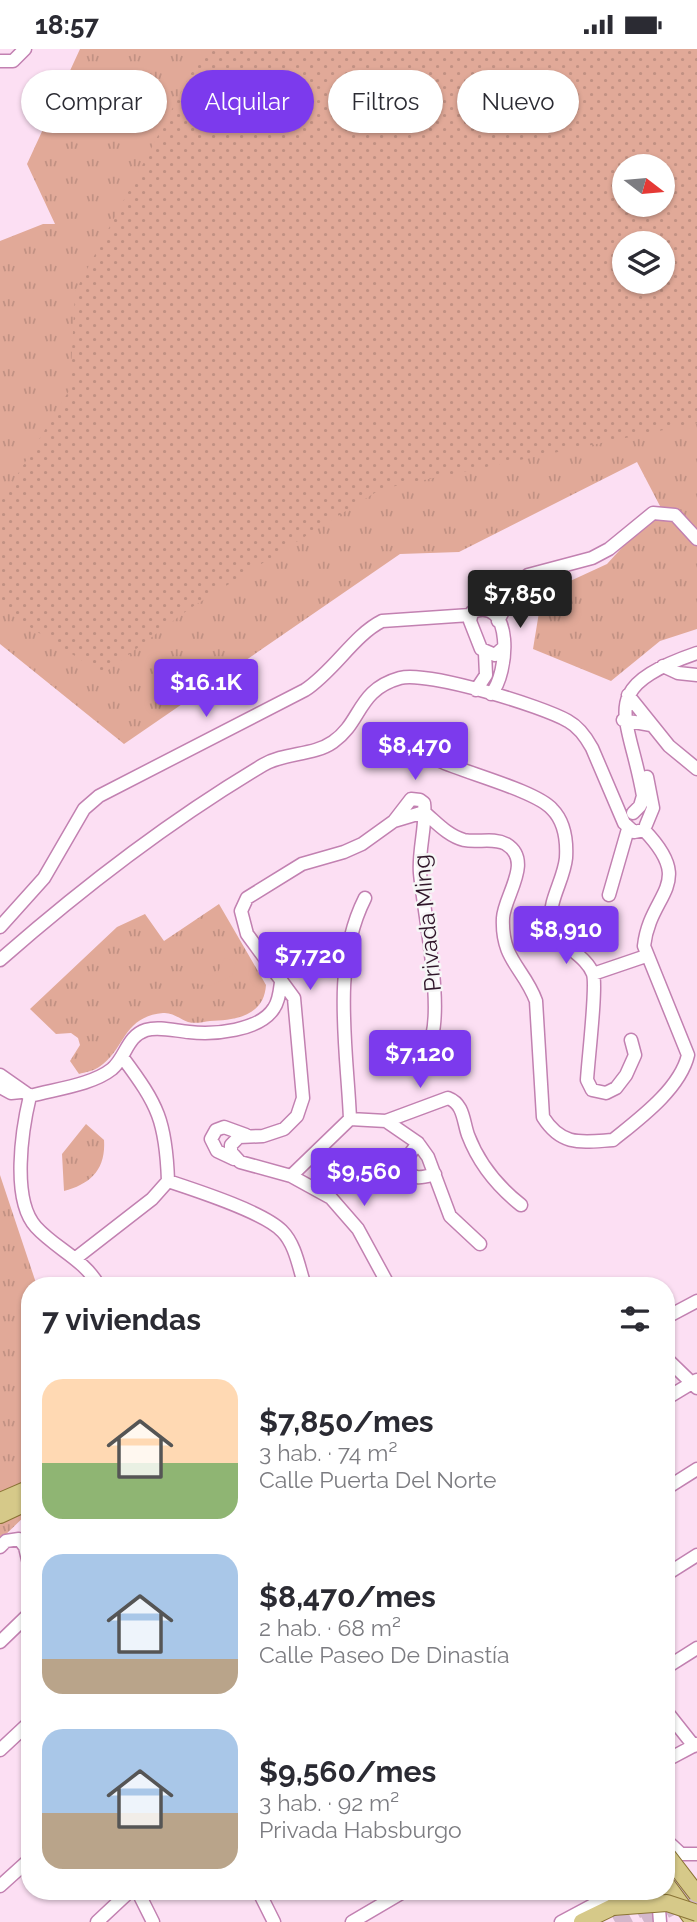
<!DOCTYPE html>
<html lang="es">
<meta charset="utf-8">
<style>
body{margin:0;font-family:Raleway,sans-serif;background:#f2f2f3;color:#2b2b33;height:100vh;display:flex;flex-direction:column;font-size:26px;white-space:nowrap}
*{box-sizing:border-box;margin:0}
p{font-size:23px;color:#7c7c81}
.icon{flex:none;width:38px;height:38px;fill:none;stroke:currentColor;stroke-width:2;stroke-linecap:round;stroke-linejoin:round}
.map{position:relative;flex:1;overflow:hidden}
.drawer{position:absolute;left:21px;top:1228px;width:654px;height:623px;display:flex;flex-direction:column;background:#fff;border-radius:28px;box-shadow:0 2px 5px #0004}
.drawer>*{flex:none}
.top-card{position:absolute;left:21px;top:21px;width:656px;height:63px;display:flex;gap:14px}
.needle{width:46px;rotate:106deg}
.controls{position:absolute;left:612px;top:105px;display:grid;gap:14px}
.controls a{display:grid;place-items:center;width:63px;height:63px;border-radius:50%;background:#fff;box-shadow:0 2px 5px #0004;font-size:35px}
.price{position:absolute;translate:-50% -60px;padding:0 16px;border-radius:7px;background:#7c3aed;color:#fff;font-size:23px;line-height:46px;filter:drop-shadow(0 2px 4px #0008)}
.price::after{content:'';position:absolute;left:50%;top:42px;width:21px;height:16px;margin-left:-10px;background:inherit;clip-path:polygon(0 0,100% 0,50% 100%)}
.price.on{background:#222;color:#fff}
ul{padding:0;list-style:none}
li{display:flex;align-items:center;gap:21px;height:175px;padding:0 21px}
li span{display:grid;place-items:center;flex:none;width:196px;height:140px;border-radius:21px;color:#555}
li>.icon{margin-inline-start:auto}
span .icon{width:84px;height:84px;fill:#fffc;stroke-width:1}
li b{font-size:30px}
h2{display:flex;justify-content:space-between;align-items:center;height:84px;padding:0 21px;font-size:30px}
.pill{padding:0 24px;border-radius:32px;background:#fff;box-shadow:0 2px 5px #0004;font-size:24px;line-height:63px}
.pill.on{background:#7c3aed;color:#fff}
.status{display:flex;justify-content:space-between;align-items:center;height:49px;padding:0 35px;background:#fff;direction:ltr}
.status svg{height:19px;fill:currentColor}
.map>svg:first-child{display:block}
.grass{fill:url(#grass-tufts);fill-rule:evenodd}
.park{fill:url(#park-dots);fill-rule:evenodd}
.garden{fill:#e1a998}
.lines{fill:none;stroke-linecap:round;stroke-linejoin:round}
.major-tunnel{stroke:#d3b7cb;stroke-width:16;stroke-dasharray:16 8;stroke-linecap:butt}
.minor-casing{stroke:#c281b1;stroke-width:15}
.major-casing{stroke:#8a7335;stroke-width:18}
.minor{stroke:#fff;stroke-width:12}
.major{stroke:#d6c989;stroke-width:16}
.major-bridge-casing{stroke:#8a7335;stroke-width:18;stroke-linecap:butt}
.major-bridge{stroke:#d6c989;stroke-width:16}
.labels{text-anchor:middle;stroke-width:5;stroke-linejoin:round;paint-order:stroke}
.street-label{font-size:23px;fill:#30162a;stroke:#f6f6f6}
</style>
<div class="status"><b>18:57</b><svg viewBox="0 0 49 12"><path d="M0 12V9h3v3zM5 12V6h3v6zM10 12V3h3v9zM15 12V0h3v12zM26 1h20v11H26zM47 4h2v5h-2z"/></svg></div>
<div class="map">
<svg width="697" height="1873" viewBox="0 0 697 1873">
<defs>
<pattern id="grass-tufts" width="24" height="20" patternUnits="userSpaceOnUse" patternTransform="scale(1.75)"><rect width="24" height="20" fill="#e1a998"/><path d="M3 7l-1-3M5 7V3M7 7l1-3M15 17l-1-3M17 17v-4M19 17l1-3" fill="none" stroke="#c19183"/></pattern>
<pattern id="park-dots" width="8" height="8" patternUnits="userSpaceOnUse" patternTransform="scale(1.75)"><rect width="8" height="8" fill="#e1a998"/><path d="M2 2h.1M6 6h.1" fill="none" stroke="#c19183" stroke-width="1.8" stroke-linecap="round"/></pattern>
</defs>
<rect width="100%" height="100%" fill="#fcdff3"/>
<!-- grass -->
<path class="grass" d="M 80,0 L 697,0 L 697,580 L 660,592 L 611,632 L 533,600 L 542,545 L 607,515 L 660,457 L 637,413 L 459,503 L 400,505 L 124,695 L 0,595 L 0,192 L 43,175 L 55,175 L 27,115 ZM 625,117 L 663,117 L 663,156 L 625,156 ZM 625,194 L 663,194 L 663,233 L 625,233 Z
M 219,855 L 266,936 C 264,967 236,971 210,972 C 203,973 195,975 188,973 C 180,970 172,963 163,964 C 122,968 126,1000 99,1018 C 94,1022 85,1023 79,1025 L 70,1012 L 80,996 L 78,989 L 71,984 L 56,985 L 30,960 L 117,878 L 145,865 L 164,892 Z
M 86,1075 L 104,1091 C 106,1121 90,1135 64,1142 L 62,1105 Z
M 0,1126 L 37,1237 L 30,1237 L 30,1462 L 0,1491 Z"/>
<!-- park -->
<path class="park" d="M 214,0 L 697,0 L 697,374 L 381,440 L 189,560 L 103,625 L 0,559 L 0,454 L 70,340 L 75,243 L 197,13 ZM 625,117 L 663,117 L 663,156 L 625,156 ZM 625,194 L 663,194 L 663,233 L 625,233 Z"/>
<!-- garden -->
<path class="garden" d="M 225,909 L 236,912 L 232,927 L 210,937 L 194,934 L 191,928 L 196,922 L 216,927 Z"/>
<g class="lines">
<!-- major-tunnel -->
<path class="major-tunnel" d="M 615,1873 L 697,1830
M 644,1873 L 697,1845"/>
<defs>
<path id="minor" d="M 0,12 L 13,12 L 25,0
M 498,572 L 517,535 L 528,526 L 592,509 L 609,500 L 653,464 L 675,466 L 697,490
M 663,617 L 678,624 L 697,626
M 476,641 L 486,626 L 485,604
M 491,645 C 509,625 514,546 472,563 L 470,572 L 481,600 L 495,606 L 504,598
M 628,646 L 669,697 L 697,720
M 623,671 L 651,676
M 440,712 C 466,724 536,742 552,760 C 565,773 567,792 566,809 C 564,830 549,851 551,871 C 553,896 585,903 593,925 C 597,938 588,1012 587,1031 L 592,1041 L 606,1044 L 616,1039 L 626,1026 L 635,1006 L 631,991
M 424,763 C 436,773 448,787 464,791 C 478,794 493,788 506,795 C 534,812 504,847 503,869 C 501,911 524,919 536,952 L 543,1068 C 562,1098 582,1093 613,1091 C 639,1070 680,1040 688,1006 L 644,897 C 650,843 697,836 644,781
M 633,764 L 640,757 L 643,747 C 629,664 593,640 697,604
M 394,772 L 411,750 L 420,751 L 424,754 C 427,774 418,802 420,824 C 423,860 447,971 427,999 C 421,1006 413,1008 404,1011
M 646,776 L 653,759 L 647,728
M 609,846 L 628,780
M 0,878 L 44,829 L 84,760 L 99,747 L 305,641 C 334,622 354,586 382,572 L 470,566
M 0,911 C 82,839 169,772 263,716 C 285,703 313,707 333,693 C 362,673 357,641 400,629 C 428,622 542,657 568,672 C 579,678 586,688 592,699 L 624,774 L 634,783 L 644,781
M 593,925 L 646,907
M 123,1009 C 158,1056 166,1072 168,1132
M 0,1026 L 30,1047 C 55,1040 92,1036 112,1020 C 126,1008 127,987 146,981 C 159,977 176,982 189,983 C 213,986 260,982 274,959 C 279,952 280,941 281,933
M 0,1038 L 11,1044 L 21,1043
M 30,1047 C 22,1080 11,1151 36,1178 C 56,1200 84,1210 99,1237
M 350,1070 C 347,998 331,916 365,849
M 386,1072 L 418,1094 L 428,1108 L 450,1167 L 480,1195
M 418,1094 L 407,1109 L 406,1121 C 414,1132 424,1128 435,1125
M 234,1110 L 217,1102 L 211,1090 L 216,1081 L 224,1078 L 246,1086
M 291,1127 L 350,1070 L 386,1072 L 448,1049 C 464,1055 463,1072 468,1086 C 479,1115 497,1137 521,1156
M 168,1132 C 195,1141 264,1163 282,1182 C 296,1196 299,1220 305,1237
M 76,1209 L 152,1150 L 168,1132
M 389,1237 L 358,1180 L 331,1149 L 291,1127 L 240,1113 L 231,1103 L 231,1096 L 239,1088 L 263,1087 L 284,1080 L 297,1067 L 303,1049 L 294,949 L 247,885 L 241,862 L 247,849 L 302,815 L 344,803 L 362,795 L 394,772 L 424,763
M 667,1268 L 697,1252
M 667,1310 L 697,1339
M 667,1349 L 697,1331
M 667,1439 L 697,1420
M 0,1498 L 6,1492 L 19,1490 L 25,1498 L 30,1519
M 667,1525 L 697,1506
M 0,1593 L 30,1564
M 667,1618 L 697,1599
M 667,1663 L 694,1697
M 0,1701 L 30,1673
M 667,1711 L 697,1695
M 667,1792 L 681,1805 L 697,1805
M 0,1837 L 30,1810
M 138,1843 L 153,1873
M 259,1843 L 274,1873
M 601,1851 C 624,1846 641,1841 659,1860 L 660,1873
M 97,1873 L 129,1843
M 352,1873 L 403,1843
M 561,1873 L 606,1849"/>
<path id="major" d="M 0,1452 L 30,1439
M 0,1466 L 30,1452
M 667,1836 L 694,1873
M 582,1873 L 613,1858"/>
</defs>
<!-- minor casing -->
<use href="#minor" class="minor-casing"/>
<!-- major casing -->
<use href="#major" class="major-casing"/>
<!-- minor -->
<use href="#minor" class="minor"/>
<!-- major -->
<use href="#major" class="major"/>
<defs>
<path id="major-bridge" d="M 667,1806 L 697,1845
M 613,1858 L 667,1854 L 697,1864"/>
</defs>
<!-- major-bridge casing -->
<use href="#major-bridge" class="major-bridge-casing"/>
<!-- major-bridge -->
<use href="#major-bridge" class="major-bridge"/>
</g>
<g class="labels">
<!-- street labels -->
<g class="street-label">
<text transform="translate(427 874) rotate(-95)" y="8">Privada Ming</text>
</g>
</g>
</svg>
<div class="controls">
<a><svg class="needle" viewBox="-14 -14 28 28"><path d="M0-13l5 13h-10z" fill="#e53935"/><path d="M0 13l5-13h-10z" fill="#7c7c81"/></svg></a>
<a><svg class="icon" aria-label="layers" viewBox="0 0 24 24"><path d="M12 4l9 5-9 5-9-5zM3 14l9 5 9-5"/></svg></a>
</div>
<b class="price on" style="left:520px;top:581px">$7,850</b>
<b class="price" style="left:206px;top:670px">$16.1K</b>
<b class="price" style="left:415px;top:733px">$8,470</b>
<b class="price" style="left:566px;top:917px">$8,910</b>
<b class="price" style="left:310px;top:943px">$7,720</b>
<b class="price" style="left:420px;top:1041px">$7,120</b>
<b class="price" style="left:364px;top:1159px">$9,560</b>
<div class="top-card">
<a class="pill">Comprar</a>
<a class="pill on">Alquilar</a>
<a class="pill">Filtros</a>
<a class="pill">Nuevo</a>
</div>
<section class="drawer">
<h2>7 viviendas<svg class="icon" aria-label="filters" viewBox="0 0 24 24"><path d="M4 7h16M4 17h16"/><circle cx="9" cy="7" r="2"/><circle cx="15" cy="17" r="2"/></svg></h2>
<ul>
<li><span style="background:linear-gradient(#ffd9b3 60%,#8fb573 0)"><svg class="icon" aria-label="home" viewBox="0 0 24 24"><path d="M3 11l9-7 9 7M6 9v11h12V9"/></svg></span><div><b>$7,850/mes</b><p>3 hab. · 74 m²</p><p>Calle Puerta Del Norte</p></div></li>
<li><span style="background:linear-gradient(#a9c7e8 75%,#b9a48a 0)"><svg class="icon" aria-label="home" viewBox="0 0 24 24"><path d="M3 11l9-7 9 7M6 9v11h12V9"/></svg></span><div><b>$8,470/mes</b><p>2 hab. · 68 m²</p><p>Calle Paseo De Dinastía</p></div></li>
<li><span style="background:linear-gradient(#a9c7e8 60%,#b9a48a 0)"><svg class="icon" aria-label="home" viewBox="0 0 24 24"><path d="M3 11l9-7 9 7M6 9v11h12V9"/></svg></span><div><b>$9,560/mes</b><p>3 hab. · 92 m²</p><p>Privada Habsburgo</p></div></li>
</ul>
</section>
</div>
